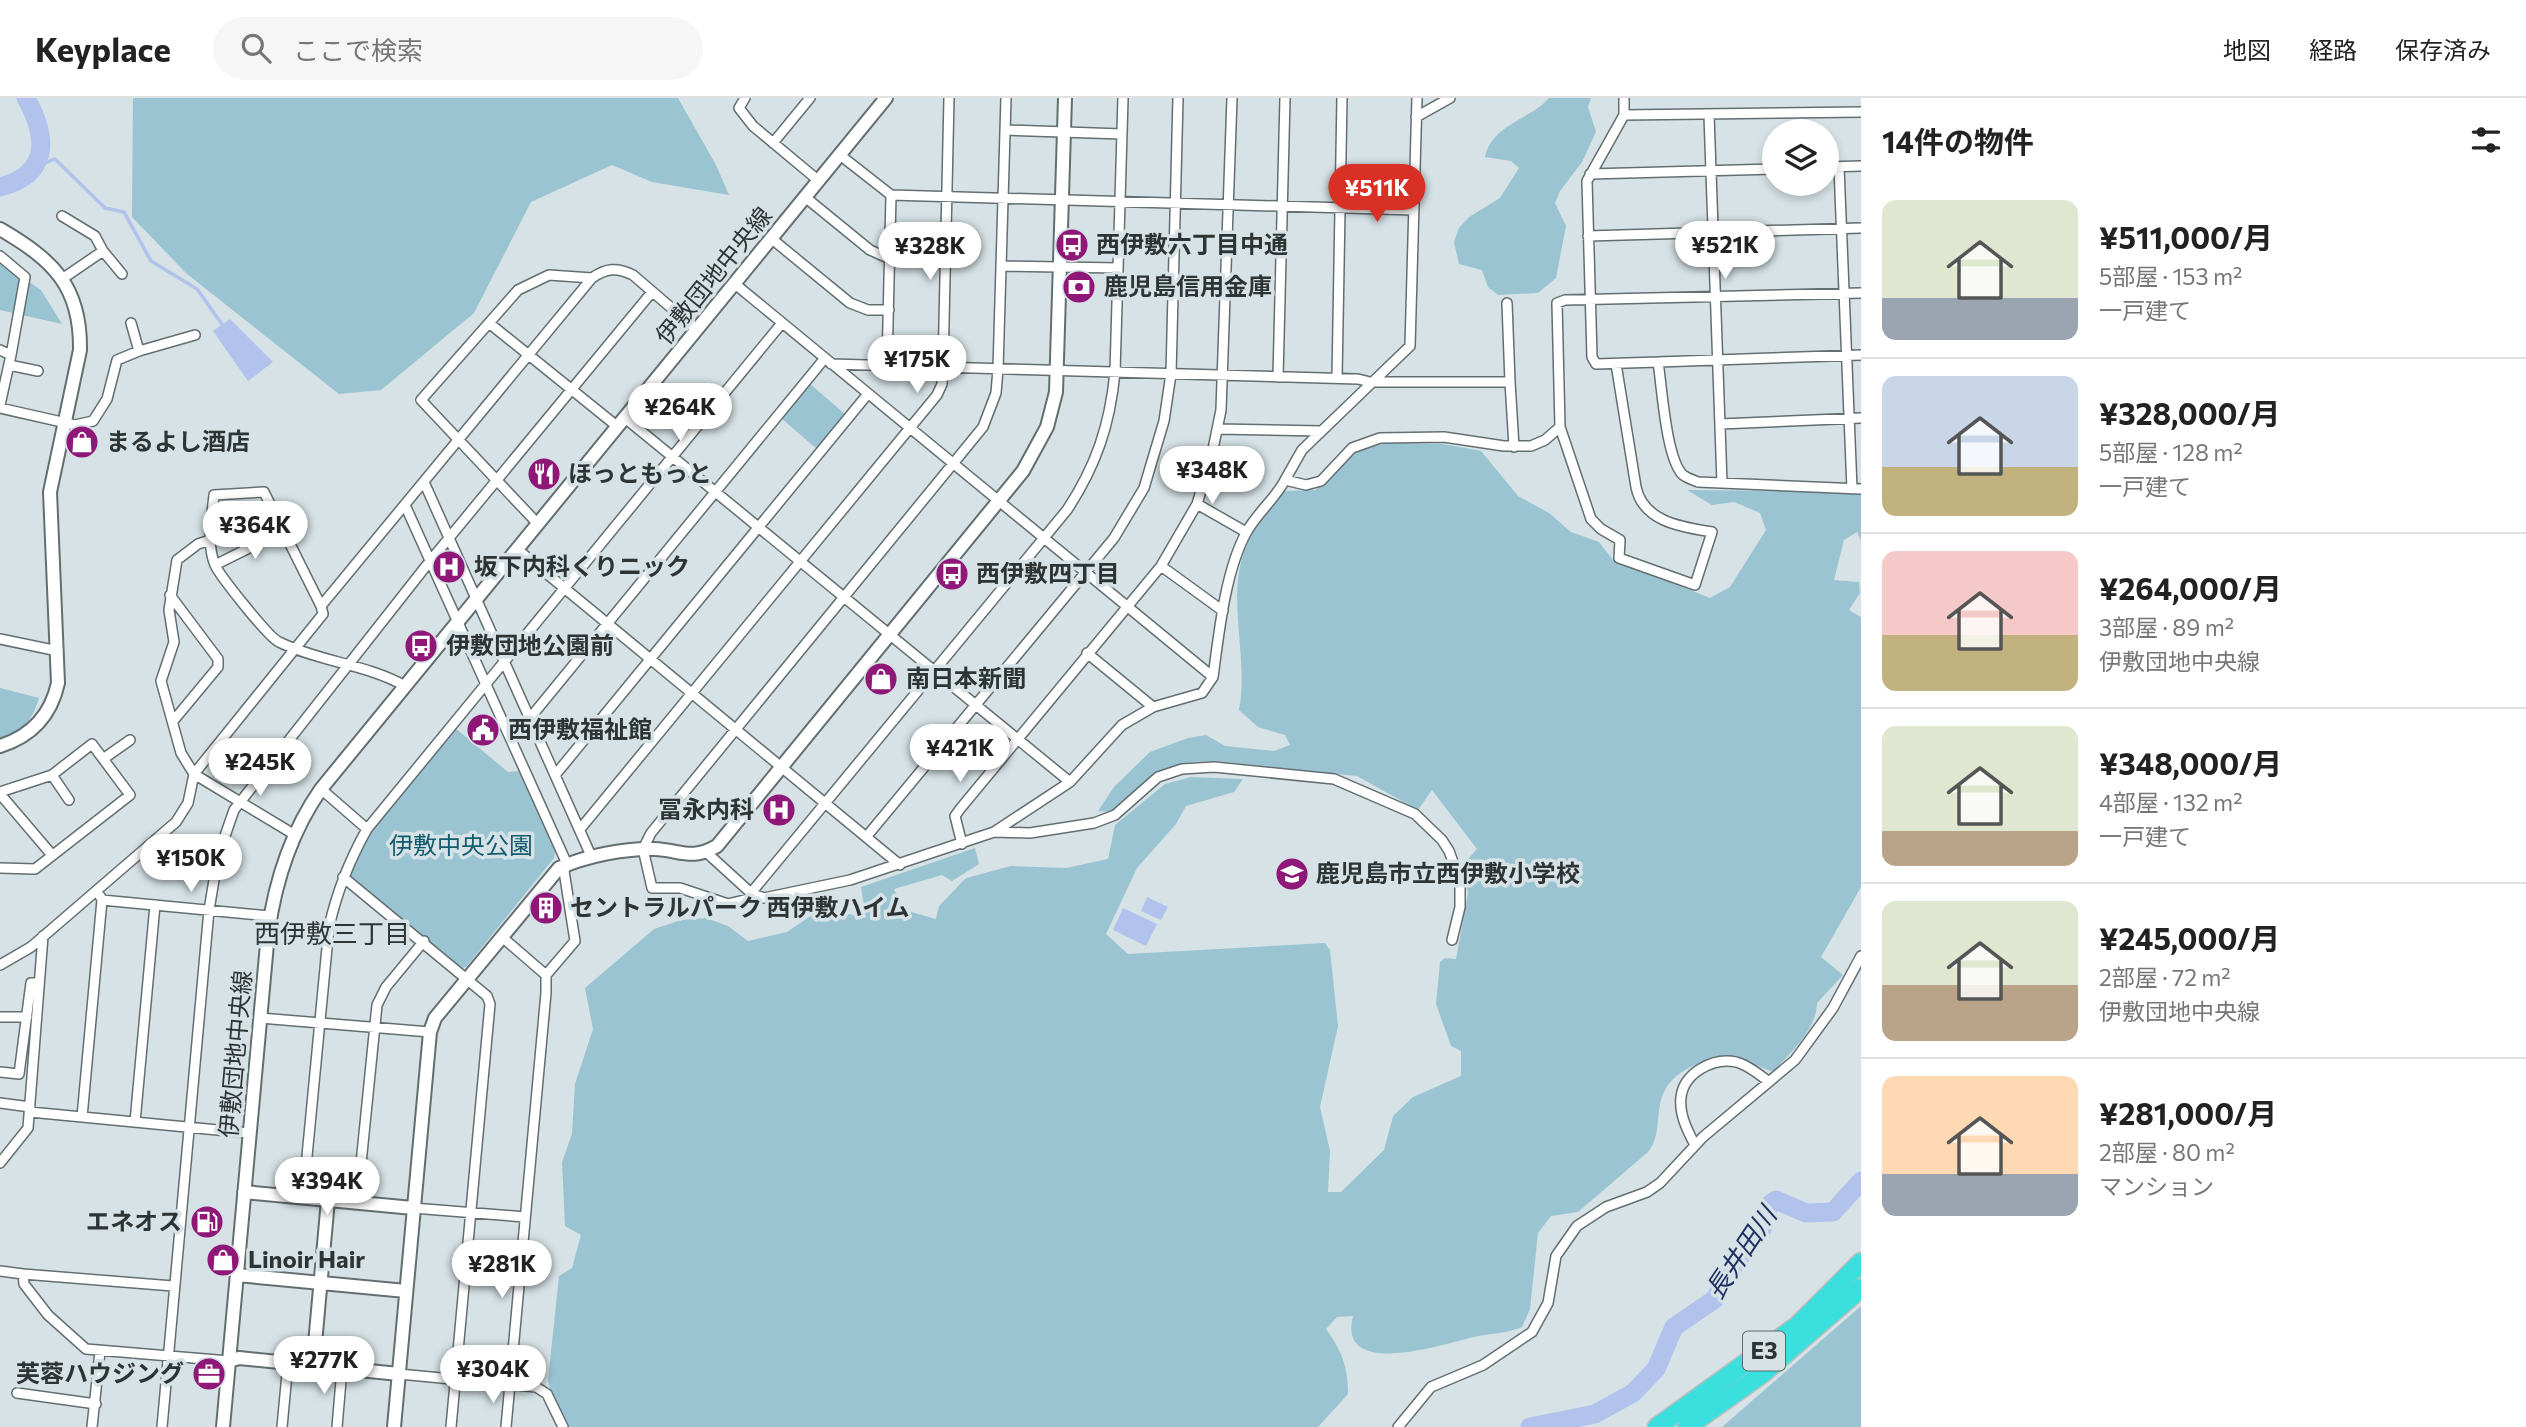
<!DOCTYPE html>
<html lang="ja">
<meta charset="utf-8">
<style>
body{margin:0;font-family:Commissioner,"Noto Sans JP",sans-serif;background:#f6f6f6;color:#222;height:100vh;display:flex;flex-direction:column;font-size:26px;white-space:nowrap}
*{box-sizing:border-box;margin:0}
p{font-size:23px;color:#767676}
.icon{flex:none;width:38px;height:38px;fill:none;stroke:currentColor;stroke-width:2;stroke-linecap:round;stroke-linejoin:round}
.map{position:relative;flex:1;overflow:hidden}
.details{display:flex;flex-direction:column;background:#fff;width:665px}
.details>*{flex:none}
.tools{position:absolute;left:1762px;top:21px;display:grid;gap:14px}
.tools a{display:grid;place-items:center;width:77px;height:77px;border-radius:50%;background:#fff;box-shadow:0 4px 10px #0003;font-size:35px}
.price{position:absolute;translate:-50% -60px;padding:0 16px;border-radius:24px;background:#fff;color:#222;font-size:23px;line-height:46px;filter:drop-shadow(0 2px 4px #0008)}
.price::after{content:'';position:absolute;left:50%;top:42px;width:21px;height:16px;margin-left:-10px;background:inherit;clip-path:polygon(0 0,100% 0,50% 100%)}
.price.on{background:#d93025;color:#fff}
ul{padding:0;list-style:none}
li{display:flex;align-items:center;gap:21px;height:175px;padding:0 21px}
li+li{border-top:2px solid #e0e0e0}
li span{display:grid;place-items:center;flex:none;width:196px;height:140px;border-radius:14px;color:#555}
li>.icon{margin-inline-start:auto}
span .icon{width:84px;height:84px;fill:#fffc;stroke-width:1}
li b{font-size:30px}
h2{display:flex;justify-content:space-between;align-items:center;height:84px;padding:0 21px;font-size:30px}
header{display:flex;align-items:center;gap:42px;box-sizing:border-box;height:98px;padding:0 35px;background:#fff;border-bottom:2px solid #e0e0e0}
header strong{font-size:33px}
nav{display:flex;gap:38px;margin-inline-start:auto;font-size:24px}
.search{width:490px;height:63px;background:#f6f6f6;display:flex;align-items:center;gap:18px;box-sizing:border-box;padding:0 24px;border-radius:38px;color:#767676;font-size:26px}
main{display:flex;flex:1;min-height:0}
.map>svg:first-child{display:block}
.green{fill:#9ac4d1}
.water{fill:#b1c3ed}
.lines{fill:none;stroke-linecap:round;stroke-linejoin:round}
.stream{stroke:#b1c3ed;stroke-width:3.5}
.river{stroke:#b1c3ed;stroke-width:19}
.minor-casing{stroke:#636e71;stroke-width:12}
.tertiary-casing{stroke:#636e71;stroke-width:16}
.motorway-casing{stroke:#bcbebe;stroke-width:21}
.minor{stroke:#fff;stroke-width:9}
.tertiary{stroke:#fff;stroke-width:12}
.motorway{stroke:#3bdfdd;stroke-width:18}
.labels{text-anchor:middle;stroke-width:7;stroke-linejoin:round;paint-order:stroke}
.shield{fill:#d6e2e6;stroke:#606869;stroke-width:2}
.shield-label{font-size:23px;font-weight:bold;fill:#2e3334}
.poi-label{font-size:24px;font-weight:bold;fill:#2e3334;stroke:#d6e2e6;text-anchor:start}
.street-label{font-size:24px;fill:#2e3334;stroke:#d6e2e6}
.park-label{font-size:24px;fill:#115c6e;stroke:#d6e2e6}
.neighbourhood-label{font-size:26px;fill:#2e3334;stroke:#d6e2e6}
.water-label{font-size:26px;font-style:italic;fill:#1e3163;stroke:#d6e2e6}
</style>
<header>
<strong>Keyplace</strong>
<div class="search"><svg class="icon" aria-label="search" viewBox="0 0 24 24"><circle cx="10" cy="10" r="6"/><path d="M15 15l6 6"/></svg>ここで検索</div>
<nav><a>地図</a><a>経路</a><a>保存済み</a></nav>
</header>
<main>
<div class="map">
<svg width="1861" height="1329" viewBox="0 0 1861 1329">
<rect width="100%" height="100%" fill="#d6e2e6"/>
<!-- green -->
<path class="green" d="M 133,0 L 678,0 L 716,67 L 729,97 L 652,84 L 612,67 L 531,104 L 474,215 L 381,292 L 339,296 L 187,176 L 132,119 Z
M 1549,0 L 1591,0 L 1588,9 L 1596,34 L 1582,64 L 1560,93 L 1555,105 L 1566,128 L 1556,180 L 1538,195 L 1498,197 L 1488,189 L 1482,172 L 1459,166 L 1454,144 L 1459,130 L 1469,119 L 1500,100 L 1519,70 L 1511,63 L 1485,59 C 1492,26 1530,22 1549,0 Z
M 0,164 L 41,192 L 62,226 L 0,212 Z
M 809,285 L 846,317 L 817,351 L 781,320 Z
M 1389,345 L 1443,346 L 1481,353 L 1518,398 L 1549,415 L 1571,434 L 1599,444 L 1613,462 L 1710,500 L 1730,489 L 1766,432 L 1760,415 L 1734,404 L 1712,407 L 1687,392 L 1861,394 L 1861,443 L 1857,434 L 1844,442 L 1834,482 L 1859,484 L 1860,495 L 1849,512 L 1861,519 L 1861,789 L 1821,859 L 1843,877 L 1817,905 C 1817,931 1790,955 1773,974 C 1762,970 1749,962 1737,961 C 1713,957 1677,969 1665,992 C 1654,1012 1663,1035 1648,1054 L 1578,1114 L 1551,1118 L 1538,1135 L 1530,1211 L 1522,1229 C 1505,1236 1491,1235 1474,1239 C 1443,1246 1337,1282 1353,1218 L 1337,1219 L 1326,1231 C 1342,1253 1348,1269 1348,1296 L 1318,1329 L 568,1329 L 554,1308 L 548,1282 L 559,1178 L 572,1170 L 581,1137 L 565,1128 L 562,1064 L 572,1036 L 575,986 L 593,931 L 585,890 L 654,831 L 681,822 L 706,820 L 728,828 L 748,843 L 787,834 L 815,815 L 835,813 L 866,820 L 861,789 L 975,750 L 979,766 L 952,783 L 942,777 L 894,791 L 904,812 L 936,821 L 939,808 L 966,780 L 1011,768 L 1066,770 L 1108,761 L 1115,727 L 1165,686 L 1191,679 L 1243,681 L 1234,694 L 1186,708 L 1176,726 L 1137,770 L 1106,836 L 1128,856 L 1325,845 L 1330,852 L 1338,928 L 1320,1009 L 1330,1053 L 1328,1094 L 1341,1094 L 1384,1052 L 1393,1018 L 1413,999 L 1461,978 L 1461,953 L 1451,948 L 1436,906 L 1440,864 L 1445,860 L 1456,861 L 1468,795 L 1463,767 L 1477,751 L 1432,692 L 1418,712 L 1357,678 L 1216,663 L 1191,664 L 1155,674 L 1111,714 L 1098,713 L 1114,689 L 1150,654 L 1188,640 L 1206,637 L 1225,648 L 1274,653 L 1290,647 L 1285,637 L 1258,629 L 1239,612 C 1249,560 1226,501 1245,451 C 1253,429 1269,412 1283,393 L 1315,392 L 1330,382 L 1356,351 Z
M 0,590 L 39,600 C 32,623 23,633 0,642 Z
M 455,630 L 508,674 L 519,673 L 555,754 L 554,760 L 466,869 L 462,870 L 351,781 L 349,774 L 375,727 Z
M 1861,1208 L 1861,1329 L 1722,1329 Z"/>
<!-- water -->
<path class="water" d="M 230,221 L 273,264 L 248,283 L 213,233 Z
M 1147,799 L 1168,809 L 1161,822 L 1141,813 Z
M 1123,810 L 1157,826 L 1146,848 L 1113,832 Z"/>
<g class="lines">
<!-- stream -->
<path class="stream" d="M 35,69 L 55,61 L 105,110 L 124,114 L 151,163 L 197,191 L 224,229"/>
<!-- river -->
<path class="river" d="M 0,89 C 50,76 48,40 26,0
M 1530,1329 L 1595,1316 L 1633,1295 L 1656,1271 L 1674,1229 L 1715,1201 L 1734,1167 L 1762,1131 L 1769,1107 L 1776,1102 L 1806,1115 L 1833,1114 L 1861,1083"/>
<defs>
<path id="minor" d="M 745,0 L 739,10 L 753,28 L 819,83
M 1624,0 L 1624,17 L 1587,83 L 1592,259 L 1596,266 L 1658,264 C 1662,289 1666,361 1683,377 C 1687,380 1693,382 1698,384 L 1861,391
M 1624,17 L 1861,14
M 1709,17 L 1722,385
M 1416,19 L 1450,0
M 1005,32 L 1122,36
M 773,45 L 810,0
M 840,57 L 891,97 L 1414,112
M 1827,69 L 1861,68
M 1839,69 L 1852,391
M 1590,76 L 1774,71
M 805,99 L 870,152 L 890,161
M 62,118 L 95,138 L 103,153 L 62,181
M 1588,138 L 1861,130
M 772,141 L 850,205 L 868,212 L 889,212
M 103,153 L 122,176
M 0,158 L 25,179 L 11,257
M 1001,168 L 1118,170
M 735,186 L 1213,579
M 1507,205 L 1510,284
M 131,225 L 139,253
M 489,225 L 618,329
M 0,252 L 11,257 L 0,307
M 1658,264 L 1861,257
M 831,266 L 1358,281 L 1370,284 L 1510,284 L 1514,349
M 1616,266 L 1636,389 C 1643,424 1682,429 1712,434 L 1695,487 L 1619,460 L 1620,442 L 1601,431 L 1591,421 L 1560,329 L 1557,205 L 1565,202 L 1861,195
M 9,267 L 38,273
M 887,267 L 891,97
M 1278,279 L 1285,0
M 1337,280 L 1342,0
M 0,310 L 75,327 L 93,323 L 107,301 L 117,262 L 139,253 L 195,237
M 625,320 L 1070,684
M 1720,326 L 1861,320
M 1218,331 L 1320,333
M 1285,382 L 1302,352 L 1410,248 L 1417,0
M 424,384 L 592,760
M 1197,406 L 1246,434
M 405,407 L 567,766 L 564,773 L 575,843 L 546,877
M 538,426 L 421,302 L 518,192 L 549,177 L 592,180
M 210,442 L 198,446 L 177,462 L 169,512 L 174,544 L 161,583 L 181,655 L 194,676 L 295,737
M 517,451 L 900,767
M 215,467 L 283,433
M 1161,468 L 1223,513
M 170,497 L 218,561 L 218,569 L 174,622
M 321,508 L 264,394 L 214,397 C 212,418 206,446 215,467 C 220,478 269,540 279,544 C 320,564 366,566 405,588
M 0,541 L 58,553
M 1087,555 L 1153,609
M 530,620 L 825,260
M 103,661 L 130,642
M 556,676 L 867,297
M 52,677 L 69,702
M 321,691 L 367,731
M 0,694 L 52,677 L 92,646 L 130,697 L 35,771 L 0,770
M 0,696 L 52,757
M 581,730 L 937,297 L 942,286 L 943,269 L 949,0
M 994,734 L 1030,735 L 1094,725 L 1115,717 L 1158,679 L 1182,671 L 1214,669 L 1334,681 L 1415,716 L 1442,742 L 1449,753 L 1460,783 L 1460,809 L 1452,842
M 867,738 L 1114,440 L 1144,390 L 1164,323 L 1171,276 L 1178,0
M 962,746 L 955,718 L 960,711 L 1161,468 L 1197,406 L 1212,356 L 1221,312 L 1232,0
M 706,754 L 751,795 L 764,800 L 850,782 L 994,734 L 1070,684 L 1122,627 L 1153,609 L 1202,595 L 1213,579 C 1219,535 1225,474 1246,435 C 1256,416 1275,401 1285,382 L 1306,387 L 1321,383 L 1352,350 L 1380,340 L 1444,339 L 1504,348 L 1531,348 L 1545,342 L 1560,329
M 343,779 L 487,898 L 490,906 L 451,1329
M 751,795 L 1067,412 C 1096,368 1110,327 1115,274 L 1123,0
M 100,798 L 102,802 L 270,818
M 756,799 L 728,806 L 680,790 L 652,790 L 643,751 L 651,735 L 983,329 L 996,295 L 998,271 L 1006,0
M 502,839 L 546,877 L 546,895 L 506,1329
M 0,867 L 31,849 L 176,724 L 188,705 L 194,676 L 323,516 L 321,508 L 592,180 C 606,170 617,169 633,177 L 697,232
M 0,919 L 27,919
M 260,920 L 430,934
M 0,974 L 19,976 L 31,885 L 39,885
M 0,1005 L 30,1009
M 30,1014 L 249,1035
M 82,1019 L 102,802
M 135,1024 L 155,807
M 1695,1047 C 1687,1032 1679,1016 1681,999 C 1684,975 1713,959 1736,964 C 1748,967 1760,977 1769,984
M 0,1065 L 28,1030 L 43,838
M 303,1100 L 329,829 C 337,793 349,763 367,731 L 782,225
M 357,1105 L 377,907 L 386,889 L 424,843
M 413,1110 L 525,1119
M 0,1173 L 23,1176 L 24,1186 L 48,1217 L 86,1251 L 229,1263
M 23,1176 L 173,1188
M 399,1276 L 536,1289 L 547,1296 L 563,1329
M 17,1295 L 96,1306
M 92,1329 L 100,1253
M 162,1329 L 209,812 L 218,758 L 234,712 L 430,463 L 652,194
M 282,1329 L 288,1265
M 337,1329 L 342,1271
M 1398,1329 L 1431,1289 L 1483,1267 L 1532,1234 L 1548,1205 L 1556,1158 L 1577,1128 L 1606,1109 L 1647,1094 L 1660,1085 L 1703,1039 L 1795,962 L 1833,910 L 1861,858"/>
<path id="tertiary" d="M 0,131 C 53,162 81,188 80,252 L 50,394 L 58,585 C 51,617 32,638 0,648
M 244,1094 L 413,1110
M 237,1177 L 406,1193
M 229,1263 L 239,1260 L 399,1276
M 313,1268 L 328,1102
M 223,1329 L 268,835 C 275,784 291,734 321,691 L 886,0
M 394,1329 L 430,934 L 435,920 L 559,770 C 586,758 625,750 654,751 C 681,752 691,763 717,748 L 1023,373 L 1047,329 L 1056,294 L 1065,0"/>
<path id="motorway" d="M 1657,1329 L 1797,1228 L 1861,1164
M 1687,1329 L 1762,1276 L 1861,1190"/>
</defs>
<!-- minor casing -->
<use href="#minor" class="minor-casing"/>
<!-- tertiary casing -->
<use href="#tertiary" class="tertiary-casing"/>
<!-- motorway casing -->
<use href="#motorway" class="motorway-casing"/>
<!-- minor -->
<use href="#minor" class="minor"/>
<!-- tertiary -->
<use href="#tertiary" class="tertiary"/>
<!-- motorway -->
<use href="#motorway" class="motorway"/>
</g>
<!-- icons -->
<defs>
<symbol id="bus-disc" viewBox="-11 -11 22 22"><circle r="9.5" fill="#8f1777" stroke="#d6e2e6"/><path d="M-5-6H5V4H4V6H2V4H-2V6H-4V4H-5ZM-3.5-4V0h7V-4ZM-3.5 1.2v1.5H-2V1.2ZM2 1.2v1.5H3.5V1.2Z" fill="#fff"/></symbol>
<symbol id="bank-disc" viewBox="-11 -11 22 22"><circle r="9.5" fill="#8f1777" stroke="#d6e2e6"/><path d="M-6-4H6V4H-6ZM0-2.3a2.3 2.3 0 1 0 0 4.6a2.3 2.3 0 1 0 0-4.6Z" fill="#fff"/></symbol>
<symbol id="shop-disc" viewBox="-11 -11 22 22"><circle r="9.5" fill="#8f1777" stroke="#d6e2e6"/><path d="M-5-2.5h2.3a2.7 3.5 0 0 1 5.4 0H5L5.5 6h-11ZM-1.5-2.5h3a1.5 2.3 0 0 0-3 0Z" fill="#fff"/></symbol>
<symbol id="restaurant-disc" viewBox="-11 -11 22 22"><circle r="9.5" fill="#8f1777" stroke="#d6e2e6"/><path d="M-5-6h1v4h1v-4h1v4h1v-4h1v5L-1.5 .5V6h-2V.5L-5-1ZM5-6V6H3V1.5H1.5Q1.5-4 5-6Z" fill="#fff"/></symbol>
<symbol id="hospital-disc" viewBox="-11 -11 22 22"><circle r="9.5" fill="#8f1777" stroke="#d6e2e6"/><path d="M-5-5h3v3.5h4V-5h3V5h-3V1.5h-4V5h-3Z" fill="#fff"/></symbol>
<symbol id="civic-disc" viewBox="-11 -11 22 22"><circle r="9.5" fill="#8f1777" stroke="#d6e2e6"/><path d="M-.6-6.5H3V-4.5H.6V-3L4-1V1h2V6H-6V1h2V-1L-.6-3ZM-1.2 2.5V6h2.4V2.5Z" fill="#fff"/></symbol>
<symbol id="school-disc" viewBox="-11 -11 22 22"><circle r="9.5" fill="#8f1777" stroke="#d6e2e6"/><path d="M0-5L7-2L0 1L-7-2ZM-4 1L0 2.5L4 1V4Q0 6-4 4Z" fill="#fff"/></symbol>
<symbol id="building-disc" viewBox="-11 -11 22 22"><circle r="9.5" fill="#8f1777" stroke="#d6e2e6"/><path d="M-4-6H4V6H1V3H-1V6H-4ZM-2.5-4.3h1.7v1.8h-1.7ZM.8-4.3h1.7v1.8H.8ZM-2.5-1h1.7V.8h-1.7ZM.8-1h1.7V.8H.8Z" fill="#fff"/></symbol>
<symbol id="fuel-disc" viewBox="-11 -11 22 22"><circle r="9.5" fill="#8f1777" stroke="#d6e2e6"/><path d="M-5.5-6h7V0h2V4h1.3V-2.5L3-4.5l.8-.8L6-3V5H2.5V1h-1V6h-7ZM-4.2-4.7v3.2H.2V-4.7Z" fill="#fff"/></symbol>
<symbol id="office-disc" viewBox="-11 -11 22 22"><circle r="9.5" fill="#8f1777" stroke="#d6e2e6"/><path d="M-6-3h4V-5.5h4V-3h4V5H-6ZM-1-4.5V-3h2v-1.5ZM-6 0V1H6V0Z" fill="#fff"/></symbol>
</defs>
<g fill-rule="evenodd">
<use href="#bus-disc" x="1053" y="128" width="38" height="38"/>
<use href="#bank-disc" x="1060" y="170" width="38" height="38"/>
<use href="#shop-disc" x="63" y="325" width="38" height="38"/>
<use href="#restaurant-disc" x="525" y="357" width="38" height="38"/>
<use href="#hospital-disc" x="430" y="450" width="38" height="38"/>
<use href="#bus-disc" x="933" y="457" width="38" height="38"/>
<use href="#bus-disc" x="402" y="529" width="38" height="38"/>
<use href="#shop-disc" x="862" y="562" width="38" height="38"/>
<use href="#civic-disc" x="464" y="613" width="38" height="38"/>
<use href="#hospital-disc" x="760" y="693" width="38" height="38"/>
<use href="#school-disc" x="1273" y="757" width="38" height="38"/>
<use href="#building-disc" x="527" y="791" width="38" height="38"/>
<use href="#fuel-disc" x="188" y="1105" width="38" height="38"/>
<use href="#shop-disc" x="204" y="1143" width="38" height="38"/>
<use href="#office-disc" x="190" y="1257" width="38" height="38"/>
</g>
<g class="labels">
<!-- shield labels -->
<rect class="shield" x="1743" y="1233.5" width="42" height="39" rx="5"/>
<g class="shield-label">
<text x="1764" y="1261">E3</text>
</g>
<!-- poi labels -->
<g class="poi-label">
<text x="1096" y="155">西伊敷六丁目中通</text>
<text x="1104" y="197">鹿児島信用金庫</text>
<text x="106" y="352">まるよし酒店</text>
<text x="568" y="384">ほっともっと</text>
<text x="474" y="477">坂下内科くりニック</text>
<text x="976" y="484">西伊敷四丁目</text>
<text x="446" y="556">伊敷団地公園前</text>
<text x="906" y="589">南日本新聞</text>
<text x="508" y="640">西伊敷福祉館</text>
<text x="754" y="720" text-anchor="end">冨永内科</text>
<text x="1316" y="784">鹿児島市立西伊敷小学校</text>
<text x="570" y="818">セントラルパーク 西伊敷ハイム</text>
<text x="182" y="1132" text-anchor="end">エネオス</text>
<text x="248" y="1170">Linoir Hair</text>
<text x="184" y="1284" text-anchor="end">芙蓉ハウジング</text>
</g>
<!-- street labels -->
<g class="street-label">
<text transform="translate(714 178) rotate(-51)" y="8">伊敷団地中央線</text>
<text transform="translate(236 956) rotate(-85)" y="8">伊敷団地中央線</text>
</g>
<!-- park labels -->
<g class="park-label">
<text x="461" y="756">伊敷中央公園</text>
</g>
<!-- neighbourhood labels -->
<g class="neighbourhood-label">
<text x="332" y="845">西伊敷三丁目</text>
</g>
<!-- water labels -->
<g class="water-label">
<text transform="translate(1741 1155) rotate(-56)" y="9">長井田川</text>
</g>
</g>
</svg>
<div class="tools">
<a><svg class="icon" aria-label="layers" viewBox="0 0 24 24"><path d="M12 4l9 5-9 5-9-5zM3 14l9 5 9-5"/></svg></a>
</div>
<b class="price on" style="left:1377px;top:126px">¥511K</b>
<b class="price" style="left:1725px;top:183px">¥521K</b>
<b class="price" style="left:930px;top:184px">¥328K</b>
<b class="price" style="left:917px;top:297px">¥175K</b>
<b class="price" style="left:680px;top:345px">¥264K</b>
<b class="price" style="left:1212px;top:408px">¥348K</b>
<b class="price" style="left:255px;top:463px">¥364K</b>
<b class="price" style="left:960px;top:686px">¥421K</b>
<b class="price" style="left:260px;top:700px">¥245K</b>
<b class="price" style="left:191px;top:796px">¥150K</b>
<b class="price" style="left:327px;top:1119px">¥394K</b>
<b class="price" style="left:502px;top:1202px">¥281K</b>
<b class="price" style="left:324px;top:1298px">¥277K</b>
<b class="price" style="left:493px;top:1307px">¥304K</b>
</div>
<section class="details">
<h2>14件の物件<svg class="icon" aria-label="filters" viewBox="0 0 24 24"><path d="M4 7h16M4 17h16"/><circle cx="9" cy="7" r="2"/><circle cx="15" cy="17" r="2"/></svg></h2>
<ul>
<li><span style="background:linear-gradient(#dfe7d0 70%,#9aa5b1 0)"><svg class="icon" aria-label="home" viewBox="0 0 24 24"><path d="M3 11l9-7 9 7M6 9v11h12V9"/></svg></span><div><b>¥511,000/月</b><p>5部屋 · 153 m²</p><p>一戸建て</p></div></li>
<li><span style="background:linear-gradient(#c9d6e8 65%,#c2b280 0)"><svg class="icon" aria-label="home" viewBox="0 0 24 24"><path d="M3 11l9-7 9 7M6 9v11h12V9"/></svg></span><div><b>¥328,000/月</b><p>5部屋 · 128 m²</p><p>一戸建て</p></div></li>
<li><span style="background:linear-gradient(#f6c9c9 60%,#c2b280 0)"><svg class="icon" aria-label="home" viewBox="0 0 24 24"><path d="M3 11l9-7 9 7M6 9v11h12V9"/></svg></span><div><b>¥264,000/月</b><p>3部屋 · 89 m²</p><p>伊敷団地中央線</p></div></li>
<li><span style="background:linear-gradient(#dfe7d0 75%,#b9a48a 0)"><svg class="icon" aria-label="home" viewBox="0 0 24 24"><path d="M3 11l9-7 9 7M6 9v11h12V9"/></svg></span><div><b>¥348,000/月</b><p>4部屋 · 132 m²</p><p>一戸建て</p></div></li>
<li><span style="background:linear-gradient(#dfe7d0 60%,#b9a48a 0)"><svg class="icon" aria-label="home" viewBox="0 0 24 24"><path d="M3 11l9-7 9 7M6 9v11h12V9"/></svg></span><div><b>¥245,000/月</b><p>2部屋 · 72 m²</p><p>伊敷団地中央線</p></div></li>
<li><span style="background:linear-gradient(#ffd9b3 70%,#9aa5b1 0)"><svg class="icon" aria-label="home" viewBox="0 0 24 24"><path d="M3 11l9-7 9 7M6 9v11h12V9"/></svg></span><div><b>¥281,000/月</b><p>2部屋 · 80 m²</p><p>マンション</p></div></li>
</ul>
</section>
</main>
